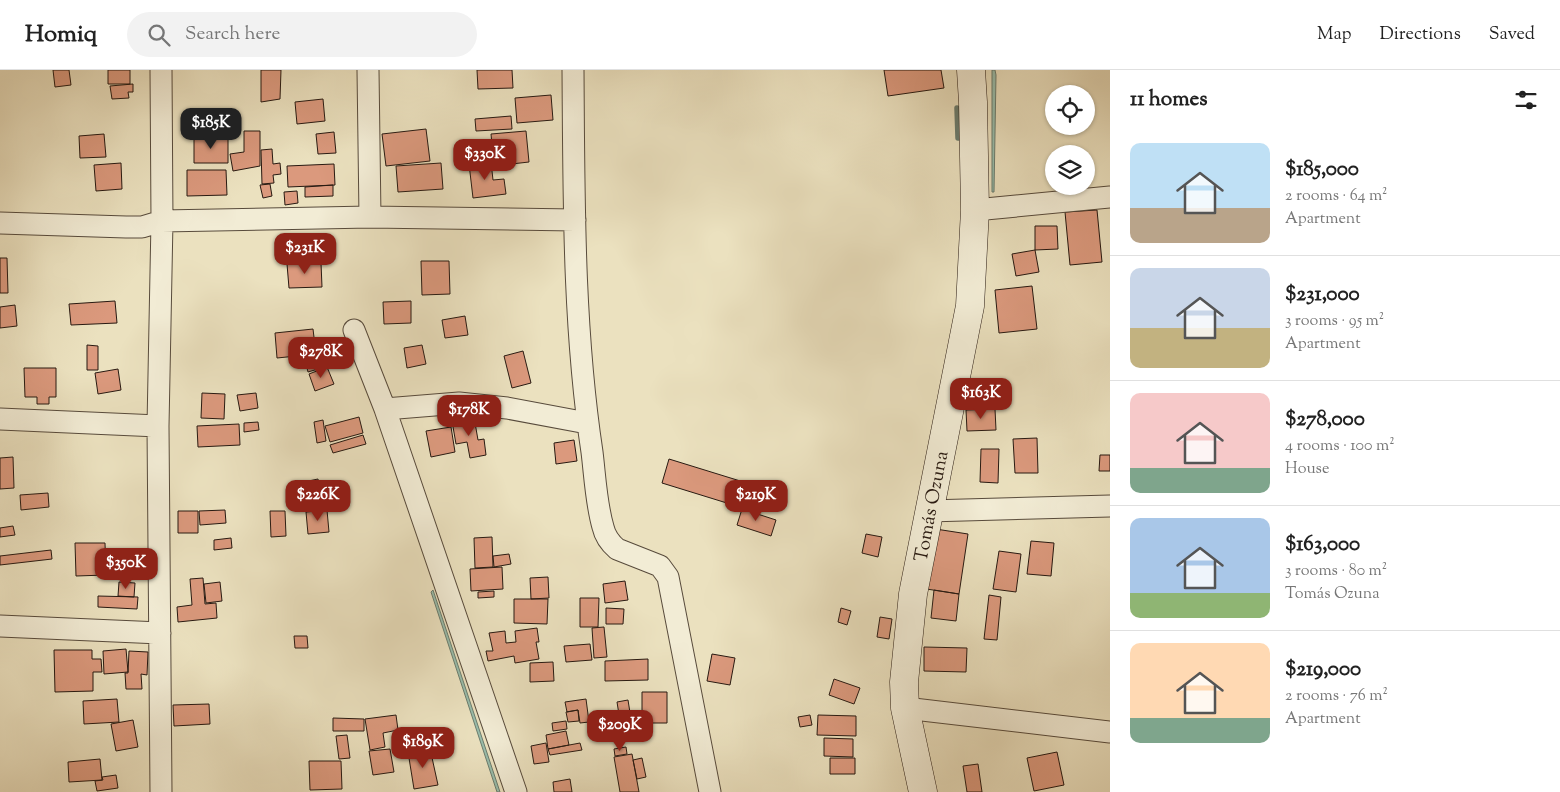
<!DOCTYPE html>
<meta charset="utf-8">
<style>
body{margin:0;font-family:"Sorts Mill Goudy",serif;background:#f2f2f2;color:#222;height:100vh;display:flex;flex-direction:column;font-size:19px;white-space:nowrap}
*{box-sizing:border-box;margin:0}
p{font-size:16px;color:#767676}
.icon{flex:none;width:28px;height:28px;fill:none;stroke:currentColor;stroke-width:2;stroke-linecap:round;stroke-linejoin:round}
.map{position:relative;flex:1;overflow:hidden}
.panel{display:flex;flex-direction:column;background:#fff;width:450px}
.panel>*{flex:none}
.buttons{position:absolute;left:1045px;top:15px;display:grid;gap:10px}
.buttons a{display:grid;place-items:center;width:50px;height:50px;border-radius:50%;background:#fff;box-shadow:0 1px 4px #0004;font-size:25px}
.price{position:absolute;translate:-50% -42px;padding:0 11px;border-radius:10px;background:#8f2418;color:#fff;font-size:16px;line-height:32px;filter:drop-shadow(0 1px 2px #0008)}
.price::after{content:'';position:absolute;left:50%;top:30px;width:15px;height:11px;margin-left:-8px;background:inherit;clip-path:polygon(0 0,100% 0,50% 100%)}
.price.active{background:#222;color:#fff}
ul{padding:0;list-style:none}
li{display:flex;align-items:center;gap:15px;height:125px;padding:0 20px}
li+li{border-top:1px solid #e0e0e0}
li span{display:grid;place-items:center;flex:none;width:140px;height:100px;border-radius:10px;color:#555}
li>.icon{margin-inline-start:auto}
span .icon{width:60px;height:60px;fill:#fffc;stroke-width:1}
li b{font-size:21px}
h2{display:flex;justify-content:space-between;align-items:center;height:60px;padding:0 20px;font-size:21px}
header{display:flex;align-items:center;gap:30px;box-sizing:border-box;height:70px;padding:0 25px;background:#fff;border-bottom:1px solid #e0e0e0}
header strong{font-size:24px}
nav{display:flex;gap:28px;margin-inline-start:auto;font-size:18px}
.search{width:350px;height:45px;background:#f2f2f2;display:flex;align-items:center;gap:12px;box-sizing:border-box;padding:0 18px;border-radius:28px;color:#767676;font-size:19px}
main{display:flex;flex:1;min-height:0}
.map>svg:first-child{display:block}
.water{fill:#99beac;stroke:#6b7c6e}
.lines{fill:none;stroke-linecap:round;stroke-linejoin:round}
.stream{stroke:#6b7c6e;stroke-width:5.5}
.building{fill:#db997d;stroke:#271911}
.street-casing{stroke:#584b3c;stroke-width:23}
.secondary-casing{stroke:#271911;stroke-width:29}
.street{stroke:#f2ecd5;stroke-width:21}
.secondary{stroke:#f2ecd5;stroke-width:28}
.labels{text-anchor:middle;stroke-width:4;stroke-linejoin:round;paint-order:stroke}
.street-label{font-size:19px;fill:#271911;stroke:#f2ecd5}
</style>
<header>
<strong>Homiq</strong>
<div class="search"><svg class="icon" aria-label="search" viewBox="0 0 24 24"><circle cx="10" cy="10" r="6"/><path d="M15 15l6 6"/></svg>Search here</div>
<nav><a>Map</a><a>Directions</a><a>Saved</a></nav>
</header>
<main>
<div class="map">
<svg width="1110" height="722" viewBox="0 0 1110 722">
<rect width="100%" height="100%" fill="#ebe1bf"/>
<filter id="stains"><feTurbulence type="fractalNoise" baseFrequency=".004" numOctaves="4"/><feColorMatrix values="0 0 0 0 .2 0 0 0 0 .09 0 0 0 0 .02 0 0 0 .5 -.17"/></filter>
<radialGradient id="worn" r=".72"><stop offset=".6" stop-color="#630" stop-opacity="0"/><stop offset="1" stop-color="#630" stop-opacity=".3"/></radialGradient>
<!-- water -->
<path class="water" d="M 992,0 L 995,0 L 996,5 L 994,122 L 992,122 Z
M 433,520 L 500,722 L 497,722 L 431,522 Z"/>
<g class="lines">
<!-- stream -->
<path class="stream" d="M 957,38 L 958,68"/>
</g>
<!-- building -->
<path class="building" d="M 53,0 L 69,0 L 71,15 L 55,17 Z
M 108,0 L 130,0 L 130,14 L 108,14 Z
M 261,0 L 281,0 L 280,29 L 261,32 Z
M 477,0 L 512,0 L 513,18 L 478,19 Z
M 884,0 L 941,0 L 944,18 L 888,26 Z
M 133,14 L 133,22 L 128,22 L 129,28 L 112,29 L 110,16 Z
M 551,25 L 553,50 L 517,53 L 515,28 Z
M 323,29 L 325,51 L 297,54 L 295,32 Z
M 511,46 L 512,59 L 476,61 L 475,49 Z
M 426,59 L 430,91 L 386,96 L 382,64 Z
M 244,61 L 260,61 L 260,96 L 233,101 L 230,84 L 244,82 Z
M 526,61 L 529,92 L 494,96 L 491,64 Z
M 334,62 L 336,83 L 318,84 L 316,64 Z
M 104,64 L 106,87 L 80,88 L 79,66 Z
M 194,67 L 228,68 L 228,93 L 194,93 Z
M 272,79 L 273,94 L 280,93 L 281,104 L 273,105 L 274,113 L 262,114 L 261,80 Z
M 491,92 L 493,110 L 504,109 L 506,124 L 473,128 L 469,94 Z
M 121,93 L 122,119 L 96,121 L 94,95 Z
M 441,93 L 443,119 L 398,122 L 396,96 Z
M 334,94 L 335,115 L 288,117 L 287,96 Z
M 187,100 L 226,100 L 227,125 L 187,126 Z
M 270,114 L 272,126 L 263,128 L 260,115 Z
M 333,115 L 333,126 L 305,127 L 305,117 Z
M 297,121 L 298,133 L 285,135 L 284,122 Z
M 1097,140 L 1102,192 L 1070,195 L 1065,142 Z
M 1035,156 L 1057,156 L 1058,179 L 1035,180 Z
M 1035,180 L 1039,202 L 1016,206 L 1012,184 Z
M 0,188 L 7,188 L 8,223 L 0,223 Z
M 421,191 L 449,191 L 450,224 L 422,225 Z
M 321,193 L 322,217 L 289,218 L 287,194 Z
M 1032,216 L 1037,259 L 999,263 L 995,220 Z
M 115,231 L 117,253 L 71,255 L 69,234 Z
M 411,231 L 411,253 L 384,254 L 383,232 Z
M 15,235 L 17,256 L 0,258 L 0,237 Z
M 465,246 L 468,265 L 445,268 L 442,250 Z
M 313,259 L 316,284 L 277,288 L 275,263 Z
M 87,275 L 98,276 L 98,300 L 87,300 Z
M 422,275 L 426,294 L 407,298 L 404,278 Z
M 523,281 L 531,313 L 512,318 L 504,286 Z
M 335,285 L 338,293 L 308,302 L 306,294 Z
M 327,297 L 334,314 L 315,321 L 309,304 Z
M 24,298 L 56,298 L 56,327 L 49,327 L 49,334 L 37,334 L 37,327 L 25,327 Z
M 118,299 L 121,320 L 98,324 L 95,303 Z
M 202,323 L 225,324 L 224,349 L 201,348 Z
M 256,323 L 258,338 L 240,341 L 237,325 Z
M 995,339 L 996,360 L 967,361 L 966,340 Z
M 359,347 L 363,363 L 330,372 L 325,356 Z
M 474,347 L 478,370 L 484,369 L 486,385 L 470,388 L 467,372 L 456,374 L 452,351 Z
M 323,350 L 326,371 L 317,373 L 314,352 Z
M 258,352 L 259,360 L 244,362 L 244,353 Z
M 239,354 L 240,375 L 198,377 L 197,356 Z
M 451,357 L 455,382 L 431,387 L 426,361 Z
M 363,365 L 366,374 L 333,383 L 330,375 Z
M 1037,368 L 1038,403 L 1015,403 L 1013,369 Z
M 574,370 L 577,391 L 556,394 L 554,373 Z
M 981,379 L 999,379 L 998,413 L 980,412 Z
M 1100,385 L 1110,385 L 1110,401 L 1099,401 Z
M 13,387 L 14,418 L 0,419 L 0,388 Z
M 669,389 L 750,414 L 743,438 L 662,413 Z
M 318,409 L 323,434 L 299,439 L 297,427 L 302,427 L 299,413 Z
M 48,423 L 49,437 L 21,440 L 20,425 Z
M 742,439 L 776,450 L 771,466 L 737,455 Z
M 225,440 L 226,453 L 200,455 L 199,441 Z
M 327,440 L 329,462 L 308,464 L 306,442 Z
M 178,441 L 198,441 L 198,463 L 178,463 Z
M 270,441 L 285,441 L 286,466 L 271,467 Z
M 13,456 L 15,465 L 0,467 L 0,458 Z
M 929,458 L 968,464 L 959,524 L 920,518 Z
M 866,464 L 882,467 L 878,487 L 862,483 Z
M 492,467 L 493,497 L 475,498 L 474,468 Z
M 231,468 L 232,478 L 214,480 L 214,470 Z
M 1031,471 L 1054,473 L 1051,506 L 1027,504 Z
M 75,473 L 105,473 L 106,505 L 76,506 Z
M 51,480 L 52,489 L 0,495 L 0,486 Z
M 999,481 L 1021,484 L 1016,522 L 993,519 Z
M 509,484 L 511,494 L 494,497 L 493,486 Z
M 502,497 L 503,519 L 471,521 L 470,499 Z
M 548,507 L 549,528 L 531,529 L 530,508 Z
M 203,508 L 205,534 L 216,533 L 217,548 L 178,552 L 177,537 L 192,535 L 190,509 Z
M 625,511 L 628,530 L 605,533 L 603,514 Z
M 119,512 L 135,513 L 134,527 L 118,526 Z
M 220,512 L 222,531 L 206,533 L 204,514 Z
M 934,520 L 959,524 L 956,551 L 931,548 Z
M 494,521 L 494,527 L 478,528 L 478,522 Z
M 989,525 L 1001,527 L 997,570 L 984,569 Z
M 98,526 L 138,527 L 137,539 L 98,537 Z
M 580,528 L 599,528 L 598,557 L 580,557 Z
M 514,529 L 548,529 L 547,554 L 514,553 Z
M 606,538 L 624,539 L 623,554 L 606,554 Z
M 841,538 L 851,541 L 847,555 L 838,552 Z
M 880,547 L 892,549 L 889,569 L 877,567 Z
M 604,557 L 607,587 L 594,588 L 592,558 Z
M 537,558 L 539,572 L 536,572 L 539,589 L 515,593 L 514,586 L 488,591 L 486,581 L 493,581 L 489,563 L 505,561 L 506,573 L 516,572 L 515,561 Z
M 294,566 L 307,566 L 308,578 L 295,578 Z
M 590,574 L 592,590 L 566,592 L 564,576 Z
M 924,577 L 967,578 L 966,602 L 924,601 Z
M 126,579 L 128,602 L 104,604 L 103,581 Z
M 54,580 L 92,580 L 92,589 L 101,589 L 102,602 L 93,602 L 93,621 L 55,622 Z
M 129,581 L 148,582 L 147,605 L 141,604 L 142,619 L 126,619 L 125,603 L 128,603 Z
M 712,584 L 735,588 L 730,615 L 707,611 Z
M 648,589 L 648,610 L 605,611 L 605,591 Z
M 553,592 L 554,611 L 530,612 L 530,593 Z
M 834,609 L 860,618 L 854,634 L 829,625 Z
M 642,622 L 667,622 L 667,653 L 646,653 L 647,642 L 642,642 Z
M 117,629 L 119,652 L 84,654 L 83,631 Z
M 586,629 L 589,652 L 580,653 L 578,640 L 567,642 L 565,632 Z
M 628,630 L 631,649 L 620,651 L 617,632 Z
M 209,634 L 210,654 L 174,656 L 173,635 Z
M 578,640 L 579,651 L 568,652 L 566,642 Z
M 396,645 L 398,660 L 383,663 L 385,677 L 370,680 L 365,649 Z
M 810,645 L 812,655 L 800,657 L 798,647 Z
M 818,645 L 856,646 L 856,666 L 817,665 Z
M 333,648 L 364,649 L 364,661 L 333,661 Z
M 133,650 L 138,677 L 116,681 L 111,654 Z
M 566,651 L 567,659 L 553,661 L 552,653 Z
M 566,661 L 569,675 L 548,679 L 546,665 Z
M 347,665 L 350,688 L 339,689 L 336,666 Z
M 824,668 L 853,669 L 853,687 L 824,686 Z
M 546,673 L 549,692 L 534,694 L 531,676 Z
M 580,673 L 582,680 L 550,685 L 548,679 Z
M 417,674 L 418,685 L 405,687 L 403,677 Z
M 429,674 L 438,715 L 414,719 L 409,688 L 419,686 L 418,676 Z
M 626,677 L 627,684 L 615,686 L 614,679 Z
M 390,679 L 394,702 L 373,705 L 369,681 Z
M 1057,682 L 1064,715 L 1034,721 L 1027,688 Z
M 632,684 L 639,722 L 620,722 L 614,687 Z
M 642,688 L 646,707 L 637,709 L 633,690 Z
M 830,688 L 855,688 L 855,704 L 830,704 Z
M 100,689 L 102,710 L 69,712 L 68,692 Z
M 309,691 L 341,691 L 342,719 L 310,720 Z
M 978,694 L 982,722 L 967,722 L 963,696 Z
M 116,705 L 118,718 L 97,721 L 95,711 L 103,710 L 102,707 Z
M 570,709 L 572,722 L 554,722 L 553,712 Z"/>
<g class="lines">
<defs>
<path id="street" d="M 161,0 L 162,151 L 158,356 L 161,722
M 368,0 L 370,147
M 573,0 C 574,127 573,256 592,382 C 595,406 596,433 603,457 C 605,466 610,473 617,479 L 660,496 L 668,507 L 710,722
M 975,140 L 1110,127
M 0,153 L 126,157 L 142,157 L 162,151 L 370,147 L 575,150
M 354,260 L 385,339 L 516,722
M 385,339 L 459,333 L 507,338 L 587,353
M 0,349 L 158,356
M 928,441 L 1110,436
M 0,556 L 160,563
M 905,638 L 1110,662"/>
<path id="secondary" d="M 923,722 L 905,638 L 904,612 L 913,524 L 970,236 L 975,140 L 973,32 L 971,0"/>
</defs>
<!-- street casing -->
<use href="#street" class="street-casing"/>
<!-- secondary casing -->
<use href="#secondary" class="secondary-casing"/>
<!-- street -->
<use href="#street" class="street"/>
<!-- secondary -->
<use href="#secondary" class="secondary"/>
</g>
<g class="labels">
<!-- street labels -->
<g class="street-label">
<text transform="translate(930 436) rotate(-79)" y="7">Tomás Ozuna</text>
</g>
</g>
<rect width="100%" height="100%" filter="url(#stains)"/>
<rect width="100%" height="100%" fill="url(#worn)"/>
</svg>
<div class="buttons">
<a><svg class="icon" aria-label="locate" viewBox="0 0 24 24"><circle cx="12" cy="12" r="6"/><path d="M12 2v4M12 18v4M2 12h4M18 12h4"/></svg></a>
<a><svg class="icon" aria-label="layers" viewBox="0 0 24 24"><path d="M12 4l9 5-9 5-9-5zM3 14l9 5 9-5"/></svg></a>
</div>
<b class="price active" style="left:211px;top:80px">$185K</b>
<b class="price" style="left:485px;top:111px">$330K</b>
<b class="price" style="left:305px;top:205px">$231K</b>
<b class="price" style="left:321px;top:309px">$278K</b>
<b class="price" style="left:981px;top:350px">$163K</b>
<b class="price" style="left:469px;top:367px">$178K</b>
<b class="price" style="left:318px;top:452px">$226K</b>
<b class="price" style="left:756px;top:452px">$219K</b>
<b class="price" style="left:126px;top:520px">$350K</b>
<b class="price" style="left:620px;top:682px">$209K</b>
<b class="price" style="left:423px;top:699px">$189K</b>
</div>
<section class="panel">
<h2>11 homes<svg class="icon" aria-label="filters" viewBox="0 0 24 24"><path d="M4 7h16M4 17h16"/><circle cx="9" cy="7" r="2"/><circle cx="15" cy="17" r="2"/></svg></h2>
<ul>
<li><span style="background:linear-gradient(#bfe0f5 65%,#b9a48a 0)"><svg class="icon" aria-label="home" viewBox="0 0 24 24"><path d="M3 11l9-7 9 7M6 9v11h12V9"/></svg></span><div><b>$185,000</b><p>2 rooms · 64 m²</p><p>Apartment</p></div></li>
<li><span style="background:linear-gradient(#c9d6e8 60%,#c2b280 0)"><svg class="icon" aria-label="home" viewBox="0 0 24 24"><path d="M3 11l9-7 9 7M6 9v11h12V9"/></svg></span><div><b>$231,000</b><p>3 rooms · 95 m²</p><p>Apartment</p></div></li>
<li><span style="background:linear-gradient(#f6c9c9 75%,#7fa58c 0)"><svg class="icon" aria-label="home" viewBox="0 0 24 24"><path d="M3 11l9-7 9 7M6 9v11h12V9"/></svg></span><div><b>$278,000</b><p>4 rooms · 100 m²</p><p>House</p></div></li>
<li><span style="background:linear-gradient(#a9c7e8 75%,#8fb573 0)"><svg class="icon" aria-label="home" viewBox="0 0 24 24"><path d="M3 11l9-7 9 7M6 9v11h12V9"/></svg></span><div><b>$163,000</b><p>3 rooms · 80 m²</p><p>Tomás Ozuna</p></div></li>
<li><span style="background:linear-gradient(#ffd9b3 75%,#7fa58c 0)"><svg class="icon" aria-label="home" viewBox="0 0 24 24"><path d="M3 11l9-7 9 7M6 9v11h12V9"/></svg></span><div><b>$219,000</b><p>2 rooms · 76 m²</p><p>Apartment</p></div></li>
</ul>
</section>
</main>
